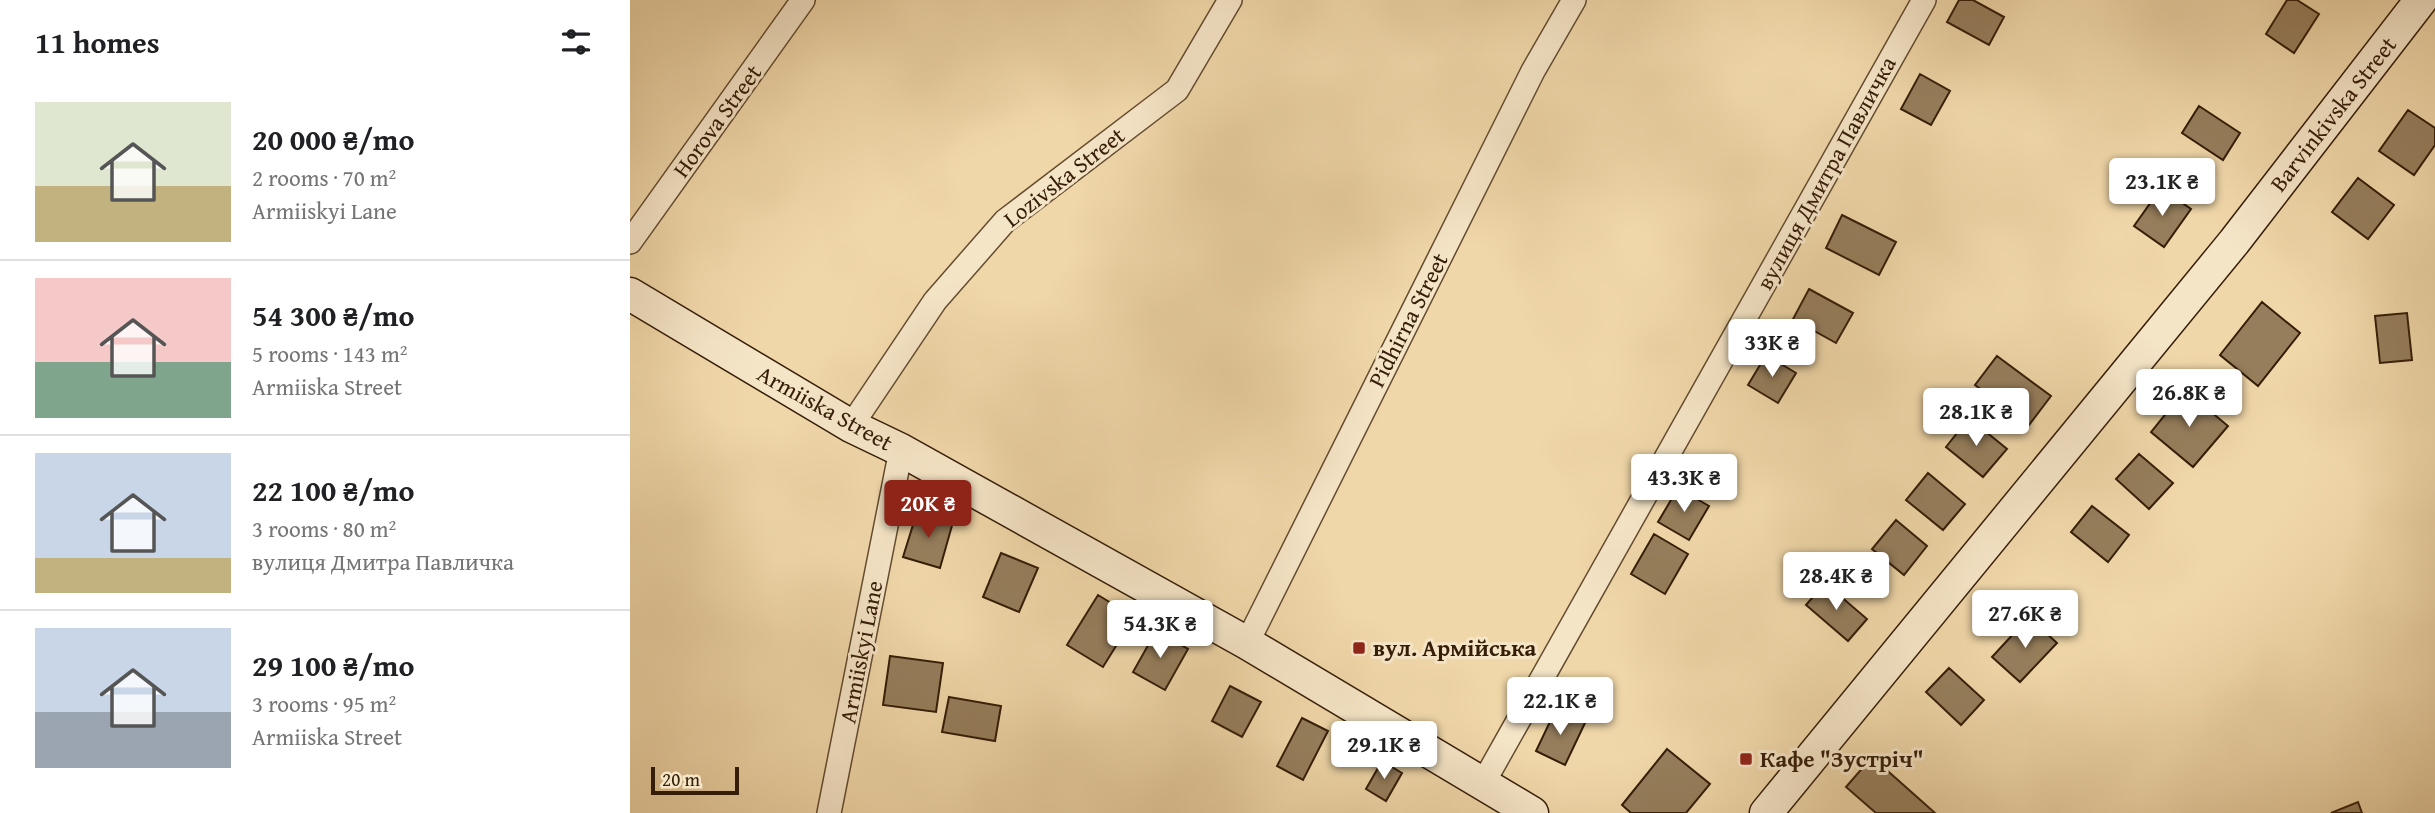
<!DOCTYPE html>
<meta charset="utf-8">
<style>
body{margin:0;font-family:"Gentium Book Plus",serif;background:#f6f6f6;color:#202124;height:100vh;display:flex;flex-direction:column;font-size:26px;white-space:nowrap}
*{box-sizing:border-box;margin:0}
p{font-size:23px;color:#757577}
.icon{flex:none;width:38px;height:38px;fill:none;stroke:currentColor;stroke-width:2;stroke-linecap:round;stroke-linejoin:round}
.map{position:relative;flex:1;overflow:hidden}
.side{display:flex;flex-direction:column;background:#fff;width:630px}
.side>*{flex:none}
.scale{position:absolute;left:21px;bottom:18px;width:88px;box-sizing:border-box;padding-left:7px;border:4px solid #351d08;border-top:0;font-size:19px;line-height:24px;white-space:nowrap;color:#351d08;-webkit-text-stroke:5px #f5e5c7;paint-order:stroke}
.price{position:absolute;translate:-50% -60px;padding:0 16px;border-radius:7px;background:#fff;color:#222;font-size:23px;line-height:46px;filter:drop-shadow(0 2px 4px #0008)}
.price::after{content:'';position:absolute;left:50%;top:42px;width:21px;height:16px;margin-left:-10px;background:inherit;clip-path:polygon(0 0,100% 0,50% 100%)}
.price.selected{background:#8f2418;color:#fff}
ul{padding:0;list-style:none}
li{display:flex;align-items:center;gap:21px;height:175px;padding:0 35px}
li+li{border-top:2px solid #e0e0e0}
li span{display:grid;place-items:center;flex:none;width:196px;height:140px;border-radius:0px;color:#555}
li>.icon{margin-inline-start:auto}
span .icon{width:84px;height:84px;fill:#fffc;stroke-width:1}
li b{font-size:30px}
h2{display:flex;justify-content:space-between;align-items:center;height:84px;padding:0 35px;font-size:30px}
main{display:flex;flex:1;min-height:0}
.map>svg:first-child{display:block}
.building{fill:#967e5c;stroke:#351d08;stroke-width:2}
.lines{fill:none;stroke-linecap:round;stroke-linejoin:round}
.street-casing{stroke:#644c30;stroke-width:26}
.secondary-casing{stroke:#351d08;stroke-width:35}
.street{stroke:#f5e5c7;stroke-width:23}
.secondary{stroke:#f5e5c7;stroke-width:32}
.poi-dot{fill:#8f2418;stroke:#f5e5c7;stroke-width:2.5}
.labels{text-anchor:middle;stroke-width:6;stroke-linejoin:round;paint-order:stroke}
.street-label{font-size:23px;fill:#351d08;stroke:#f5e5c7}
.poi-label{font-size:23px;font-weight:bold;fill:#351d08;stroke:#f5e5c7;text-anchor:start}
</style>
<main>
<section class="side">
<h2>11 homes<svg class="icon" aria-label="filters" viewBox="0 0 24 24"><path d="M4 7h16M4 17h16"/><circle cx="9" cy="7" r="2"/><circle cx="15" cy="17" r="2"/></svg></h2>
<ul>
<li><span style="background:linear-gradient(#dfe7d0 60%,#c2b280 0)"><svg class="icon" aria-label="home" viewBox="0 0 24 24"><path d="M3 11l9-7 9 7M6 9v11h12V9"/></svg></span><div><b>20 000 ₴/mo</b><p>2 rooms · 70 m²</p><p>Armiiskyi Lane</p></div></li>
<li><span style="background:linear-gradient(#f6c9c9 60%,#7fa58c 0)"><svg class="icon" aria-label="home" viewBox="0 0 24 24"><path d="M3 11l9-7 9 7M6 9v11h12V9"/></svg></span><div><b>54 300 ₴/mo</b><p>5 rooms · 143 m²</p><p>Armiiska Street</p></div></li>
<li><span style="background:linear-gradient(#c9d6e8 75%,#c2b280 0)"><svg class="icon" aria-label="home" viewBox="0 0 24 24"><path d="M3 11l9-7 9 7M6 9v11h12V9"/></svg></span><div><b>22 100 ₴/mo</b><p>3 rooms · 80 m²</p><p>вулиця Дмитра Павличка</p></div></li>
<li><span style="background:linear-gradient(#c9d6e8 60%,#9aa5b1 0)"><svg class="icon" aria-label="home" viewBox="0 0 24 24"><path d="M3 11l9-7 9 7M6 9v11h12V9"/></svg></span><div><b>29 100 ₴/mo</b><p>3 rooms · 95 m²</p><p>Armiiska Street</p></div></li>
</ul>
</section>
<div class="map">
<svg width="1805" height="813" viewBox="0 0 1805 813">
<rect width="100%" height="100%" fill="#f0d7a9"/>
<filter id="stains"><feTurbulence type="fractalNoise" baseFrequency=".00286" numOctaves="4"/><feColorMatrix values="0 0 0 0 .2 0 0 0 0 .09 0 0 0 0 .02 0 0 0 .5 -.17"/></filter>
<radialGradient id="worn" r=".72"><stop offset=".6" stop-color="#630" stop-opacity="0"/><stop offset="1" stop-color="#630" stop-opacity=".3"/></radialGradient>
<!-- building -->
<path class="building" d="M 1329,0 L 1343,0 L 1374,17 L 1359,45 L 1317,22 Z
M 1657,0 L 1667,0 L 1689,14 L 1664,53 L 1636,34 Z
M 1290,74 L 1320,91 L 1301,125 L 1271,109 Z
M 1569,106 L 1610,133 L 1593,160 L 1552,133 Z
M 1778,110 L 1805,128 L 1805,145 L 1784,175 L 1749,151 Z
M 1728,178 L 1764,205 L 1738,239 L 1702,212 Z
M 1531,188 L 1561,209 L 1534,247 L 1504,226 Z
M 1212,215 L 1266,242 L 1249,275 L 1196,248 Z
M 1179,289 L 1223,313 L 1206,343 L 1163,319 Z
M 1632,302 L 1670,333 L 1628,386 L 1590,355 Z
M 1777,313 L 1782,360 L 1750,363 L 1745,316 Z
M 1136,355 L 1166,373 L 1148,403 L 1118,385 Z
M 1367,356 L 1421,396 L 1399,425 L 1345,385 Z
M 1555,390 L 1598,426 L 1563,467 L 1521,432 Z
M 1339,418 L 1377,449 L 1353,477 L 1316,447 Z
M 1509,454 L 1543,483 L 1519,509 L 1486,479 Z
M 1298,473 L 1335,504 L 1313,530 L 1276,500 Z
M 1048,488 L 1079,506 L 1059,540 L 1028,522 Z
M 1462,506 L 1499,535 L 1478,562 L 1441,532 Z
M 287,512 L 323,522 L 310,568 L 273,557 Z
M 1266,520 L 1297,546 L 1274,575 L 1242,549 Z
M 1024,534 L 1058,554 L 1035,594 L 1001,574 Z
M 371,553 L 408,568 L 389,612 L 353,597 Z
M 1195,583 L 1237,619 L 1218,641 L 1176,605 Z
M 468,595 L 504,617 L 473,667 L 437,645 Z
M 1399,617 L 1427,643 L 1390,682 L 1362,657 Z
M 526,631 L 558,649 L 535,690 L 503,672 Z
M 260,656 L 313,663 L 306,712 L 253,705 Z
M 1319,668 L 1354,700 L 1331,725 L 1296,692 Z
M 600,686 L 631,702 L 612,737 L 582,721 Z
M 319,697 L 371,706 L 365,741 L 312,732 Z
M 926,709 L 955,723 L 935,765 L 906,751 Z
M 672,718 L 698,731 L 673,780 L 647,766 Z
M 1037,749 L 1080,784 L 1056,813 L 1001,813 L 992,805 Z
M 1242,757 L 1305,813 L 1246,813 L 1216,787 Z
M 752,761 L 772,773 L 756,801 L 736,789 Z
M 1728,802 L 1732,813 L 1701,813 Z"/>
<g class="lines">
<defs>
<path id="street" d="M 0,242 L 173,0
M 221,426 L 305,301 L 375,221 L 547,90 L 600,0
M 617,643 L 903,71 L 944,0
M 852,785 L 1294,0
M 199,813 L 271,450"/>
<path id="secondary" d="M 0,294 L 221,426 L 271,450 L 617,643 L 902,813
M 1136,813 L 1604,242 L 1791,0"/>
</defs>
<!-- street casing -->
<use href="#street" class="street-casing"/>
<!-- secondary casing -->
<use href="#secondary" class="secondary-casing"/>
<!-- street -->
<use href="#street" class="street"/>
<!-- secondary -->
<use href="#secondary" class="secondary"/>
</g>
<!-- markers -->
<g class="poi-dot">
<rect x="722" y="641" width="14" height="14" rx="3.5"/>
<rect x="1109" y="752" width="14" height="14" rx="3.5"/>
</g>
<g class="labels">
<!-- street labels -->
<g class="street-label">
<text transform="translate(1703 114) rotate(-52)" y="8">Barvinkivska Street</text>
<text transform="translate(87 121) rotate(-54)" y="8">Horova Street</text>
<text transform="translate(1196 173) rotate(-61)" y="8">вулиця Дмитра Павличка</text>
<text transform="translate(434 177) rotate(-38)" y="8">Lozivska Street</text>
<text transform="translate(778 320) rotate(-63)" y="8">Pidhirna Street</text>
<text transform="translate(195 408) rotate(29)" y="8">Armiiska Street</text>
<text transform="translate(231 652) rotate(-79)" y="8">Armiiskyi Lane</text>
</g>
<!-- poi labels -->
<g class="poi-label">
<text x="743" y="656">вул. Армійська</text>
<text x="1130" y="767">Кафе "Зустріч"</text>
</g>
</g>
<rect width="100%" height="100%" filter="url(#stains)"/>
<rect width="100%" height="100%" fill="url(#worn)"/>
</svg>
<div class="scale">20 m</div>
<b class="price" style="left:1532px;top:218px">23.1K ₴</b>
<b class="price" style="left:1142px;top:379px">33K ₴</b>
<b class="price" style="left:1559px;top:429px">26.8K ₴</b>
<b class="price" style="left:1346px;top:448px">28.1K ₴</b>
<b class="price" style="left:1054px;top:514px">43.3K ₴</b>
<b class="price selected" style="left:298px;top:540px">20K ₴</b>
<b class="price" style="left:1206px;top:612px">28.4K ₴</b>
<b class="price" style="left:1395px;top:650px">27.6K ₴</b>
<b class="price" style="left:530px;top:660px">54.3K ₴</b>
<b class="price" style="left:930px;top:737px">22.1K ₴</b>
<b class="price" style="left:754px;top:781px">29.1K ₴</b>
</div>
</main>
